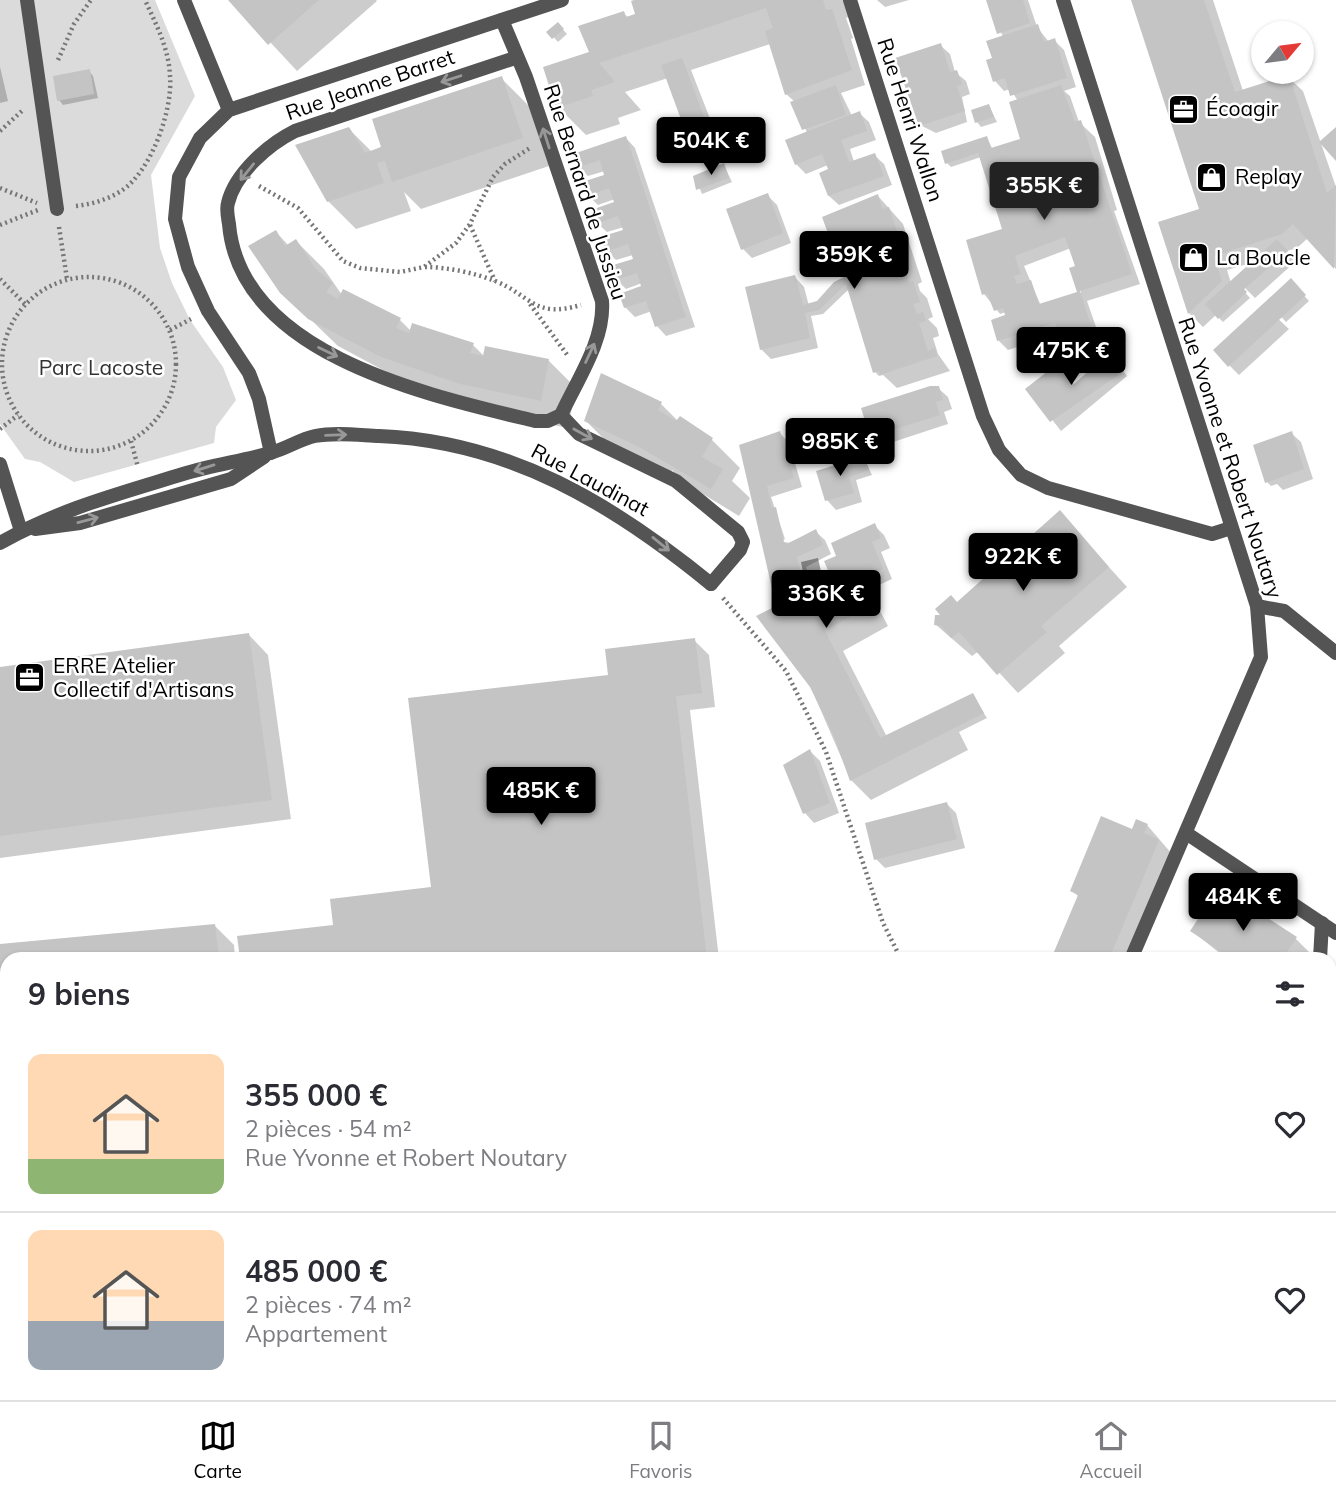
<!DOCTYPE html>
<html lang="fr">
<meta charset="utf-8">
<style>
:root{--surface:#fff;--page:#f2f2f3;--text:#2b2b33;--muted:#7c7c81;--line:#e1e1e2;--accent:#000}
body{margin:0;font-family:Mulish,sans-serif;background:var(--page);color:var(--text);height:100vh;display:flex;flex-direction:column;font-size:26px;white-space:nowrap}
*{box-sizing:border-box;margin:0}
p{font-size:23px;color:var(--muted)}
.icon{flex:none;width:38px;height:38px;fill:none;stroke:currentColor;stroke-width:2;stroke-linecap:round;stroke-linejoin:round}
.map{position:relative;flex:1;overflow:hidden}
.panel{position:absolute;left:0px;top:952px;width:1337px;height:448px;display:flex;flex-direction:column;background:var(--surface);border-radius:21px 21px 0 0;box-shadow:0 2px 5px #0004}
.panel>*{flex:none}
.needle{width:46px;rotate:61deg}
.controls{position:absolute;left:1251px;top:21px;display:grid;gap:14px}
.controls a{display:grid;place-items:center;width:63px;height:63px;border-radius:50%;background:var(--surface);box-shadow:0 2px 5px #0004;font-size:35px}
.price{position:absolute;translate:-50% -60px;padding:0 16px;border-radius:7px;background:var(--accent);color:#fff;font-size:23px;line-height:46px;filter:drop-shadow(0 2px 4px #0008)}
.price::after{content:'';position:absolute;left:50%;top:42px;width:21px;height:16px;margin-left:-10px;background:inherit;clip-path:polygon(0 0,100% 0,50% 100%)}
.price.selected{background:#222;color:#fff}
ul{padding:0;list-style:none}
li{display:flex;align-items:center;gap:21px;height:175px;padding:0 28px}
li+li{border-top:2px solid var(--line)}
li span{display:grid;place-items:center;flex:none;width:196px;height:140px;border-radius:14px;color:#555}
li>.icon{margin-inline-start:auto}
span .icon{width:84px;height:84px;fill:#fffc;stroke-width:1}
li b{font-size:30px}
h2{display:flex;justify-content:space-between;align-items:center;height:84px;padding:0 28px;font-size:30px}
.dock{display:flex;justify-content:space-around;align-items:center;height:98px;border-top:2px solid var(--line);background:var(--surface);font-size:19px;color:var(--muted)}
.dock a{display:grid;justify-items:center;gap:4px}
.dock .selected{color:var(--accent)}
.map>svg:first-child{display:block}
.green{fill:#dbdbdb}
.water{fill:#a2a2a2}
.shadow{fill:#0003;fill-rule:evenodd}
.building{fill:#c4c4c4;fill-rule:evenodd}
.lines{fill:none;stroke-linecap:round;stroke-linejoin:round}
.path{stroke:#767676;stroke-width:4.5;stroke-dasharray:2 3.5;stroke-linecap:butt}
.lane{stroke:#545454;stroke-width:14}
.street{stroke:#545454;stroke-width:14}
.secondary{stroke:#212121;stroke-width:14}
.oneway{stroke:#989898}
.labels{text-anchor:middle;stroke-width:5;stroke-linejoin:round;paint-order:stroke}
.street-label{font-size:21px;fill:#000;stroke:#fff}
.poi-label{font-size:21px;fill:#000;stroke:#fff;text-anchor:start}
.park-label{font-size:21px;fill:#323232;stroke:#fff}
</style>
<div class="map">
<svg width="1336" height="1400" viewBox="0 0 1336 1400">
<rect width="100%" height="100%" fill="#fff"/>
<!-- green -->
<polygon class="green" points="0,0 155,0 195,96 151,175 160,248 172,283 190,320 223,367 236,400 216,427 214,443 74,482 40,462 25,459 0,424"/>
<!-- water -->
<polygon class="water" points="818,558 826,594 808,598 801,562"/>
<!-- shadow -->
<g class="shadow">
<polygon points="231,0 376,0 377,1 297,71"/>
<polygon points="639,0 846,0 852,16 846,18 853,38 851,39 865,85 841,93 852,116 859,113 869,122 876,140 850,149 854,162 874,155 884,164 892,185 839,205 829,196 828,165 806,174 796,164 807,133 795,102 786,94 770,44 691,70 716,134 697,141 688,132 668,78 625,92 641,110 618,118 620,124 586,135 558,107 592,53 623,13 629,18 638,15"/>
<polygon points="877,0 909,0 885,7"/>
<path d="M 988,0 L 1028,0 L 1037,27 L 1049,42 L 1054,40 L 1064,50 L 1076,87 L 1064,91 L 1070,96 L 1079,122 L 1095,137 L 1117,210 L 1114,211 L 1140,284 L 1087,301 L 1103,347 L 1075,355 L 1065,346 L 1061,333 L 1008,350 L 998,340 L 1009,316 L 1006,312 L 1000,314 L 984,294 L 1004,230 L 981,157 L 951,167 L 947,163 L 987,138 L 993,150 L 1022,140 L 1018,101 L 1010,89 L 1004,91 L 995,81 L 994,60 L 1003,37 ZM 1071,248 L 1081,293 L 1041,306 L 1024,266 Z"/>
<path d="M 1133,0 L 1213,0 L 1243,91 L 1288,77 L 1303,91 L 1336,187 L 1336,269 L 1308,238 L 1297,248 L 1287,251 L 1296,261 L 1255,298 L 1245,288 L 1243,290 L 1250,298 L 1223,322 L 1216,315 L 1203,327 L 1189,313 L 1201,210 ZM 1254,262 L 1231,283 L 1227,270 Z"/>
<polygon points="558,24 567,34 558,42 549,32"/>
<polygon points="940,45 950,54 955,72 966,81 970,94 962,97 967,122 936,133 920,125"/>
<polygon points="0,67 8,101 0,103"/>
<polygon points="89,71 93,76 98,98 63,105 59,100"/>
<polygon points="501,78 529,106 549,166 421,209 404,192 411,211 356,229 328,201 349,129 372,152"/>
<polygon points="989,106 997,122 981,127 977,122"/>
<polygon points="626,138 635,148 695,327 666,336 657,326 652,311 635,317 625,307 644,287 642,283 626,289 616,279 635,260 633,255 616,260 607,251 625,231 624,227 607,232 597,223 616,203 615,199 598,205 588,195 607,176 605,171 588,176 579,167"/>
<polygon points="724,165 732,182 702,194 695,177"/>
<polygon points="767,195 777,205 791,243 752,258 743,249"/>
<polygon points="878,196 903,224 922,282 918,284 920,291 927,298 933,317 928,319 937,328 939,336 933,338 938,354 950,371 897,388 883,375 879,376 875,372 850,288 823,314 811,316 818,348 771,359 761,349 795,277 804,287 809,306 818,303 836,283 848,283"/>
<polygon points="276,232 289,246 296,241 324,269 342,295 400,320 411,331 473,345 485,357 548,360 576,388 568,428 489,412 411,385 338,346 282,292"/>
<polygon points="1291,281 1309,301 1286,322 1276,311 1273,314 1289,329 1239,375 1229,365"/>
<polygon points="1111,353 1127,376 1061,431 1035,398 1074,386"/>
<polygon points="938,388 948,397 952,409 944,412 948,424 893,442 888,437 876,440 872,436"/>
<polygon points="661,404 678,421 680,418 712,440 740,468 732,481 750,498 739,516 685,483 672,470 670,475 614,449 586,421"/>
<polygon points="780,433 789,443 802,487 771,497 785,539 766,549 741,446"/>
<polygon points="1291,433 1301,442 1313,479 1283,490 1277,484 1271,486 1267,482"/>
<polygon points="864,458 872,475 856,480 862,502 836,510 827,500"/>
<polygon points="1060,513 1127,587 1059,646 1065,653 1018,693 979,651 972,656 935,624"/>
<polygon points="874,525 884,535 890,548 881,552 892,579 862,593 879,609 888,626 843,651 887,737 972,695 987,718 959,732 968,750 871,800 851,780 776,607 786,544 815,531 825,540 831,554 806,567 815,599 842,593 838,590 839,557"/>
<polygon points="249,635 268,655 291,819 0,858 0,669"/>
<polygon points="694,640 709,655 715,707 690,710 719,959 242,959 433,888 610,677"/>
<polygon points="810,751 820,761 839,813 814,823 805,813"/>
<polygon points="947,804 956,813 965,848 885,868 876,859"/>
<polygon points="1147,825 1178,861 1136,959 1053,959 1079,897 1072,890 1133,831"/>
<polygon points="1223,916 1296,939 1310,953 1306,959 1227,959 1192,931"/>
<polygon points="214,925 234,945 235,959 7,959 7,1029 0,1029 0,946"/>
<polygon points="25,1393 70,1393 71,1400 26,1400"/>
<polygon points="161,1393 186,1393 191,1400 163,1400"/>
<polygon points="315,1393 389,1393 390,1400 316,1400"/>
<polygon points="513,1393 595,1393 595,1395 520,1400"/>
</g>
<!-- building -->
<g class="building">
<polygon points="228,0 319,0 268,45"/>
<polygon points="634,0 823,0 826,10 832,9 852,70 785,95 765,31 773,28 766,8 599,63 615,82 591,90 593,96 556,108 543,67 589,52 578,26 624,11 626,17 635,14 631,1"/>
<polygon points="986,0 1023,0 1030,23 997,34"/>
<polygon points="1131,0 1204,0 1235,92 1289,75 1327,193 1336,185 1334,269 1293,224 1282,234 1214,256 1222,281 1188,314 1158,222 1199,209"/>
<polygon points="558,22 564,29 552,39 546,32"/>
<polygon points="1038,24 1044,42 1055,38 1067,78 1010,96 1005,78 993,82 986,60 992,58 986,41"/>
<polygon points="941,43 950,72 957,70 962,84 957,86 965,111 919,126 895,58"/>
<polygon points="682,58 707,125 686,133 661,65"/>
<polygon points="90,69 94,94 57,101 53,76"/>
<polygon points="502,76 523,138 392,182 385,161 377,163 384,183 327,202 295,145 349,127 365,153 381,147 372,119"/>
<polygon points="836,85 846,115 802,130 790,102"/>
<path d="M 1061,85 L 1075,122 L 1081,120 L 1132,274 L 1080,291 L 1095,338 L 1064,347 L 1055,323 L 997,341 L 991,320 L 1005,315 L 1003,308 L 994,311 L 987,293 L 982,295 L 966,240 L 1002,229 L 978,153 L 945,164 L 941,151 L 987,136 L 991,148 L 1020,139 L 1009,102 ZM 1065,237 L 1075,266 L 1069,268 L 1077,292 L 1039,304 L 1031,280 L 1017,284 L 1014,276 L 1021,274 L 1015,256 Z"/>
<polygon points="989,104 994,117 975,123 971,110"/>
<polygon points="860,111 867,131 841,140 849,162 875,153 884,176 828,196 819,173 828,169 822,154 795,165 785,140"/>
<polygon points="1336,127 1336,161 1319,142"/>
<polygon points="626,136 686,317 655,327 646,301 624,308 619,294 641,286 637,273 615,280 610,266 633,259 628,244 605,252 600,237 623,230 618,216 596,224 591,210 614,202 609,188 586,196 582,182 604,175 600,160 577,168 573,154"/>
<polygon points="724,163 729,178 696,190 693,176"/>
<polygon points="768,193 783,233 741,250 726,209"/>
<polygon points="878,194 882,209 889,207 909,268 905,269 909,282 913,281 920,302 913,304 917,314 923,312 926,321 919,323 928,351 935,348 937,356 880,375 879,371 873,373 846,284 819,310 805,313 810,338 760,350 745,287 795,275 803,305 817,301 834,282 844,277 822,217"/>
<polygon points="276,230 285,246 296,239 315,268 333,283 326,292 338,299 343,289 401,318 396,328 409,333 412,323 474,343 470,353 483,356 485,346 549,359 541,401 460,384 381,357 308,319 280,293 248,246"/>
<polygon points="1277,239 1288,251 1244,289 1247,292 1218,319 1205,304"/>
<polygon points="1291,278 1306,295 1228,367 1213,350"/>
<polygon points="1111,351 1124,371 1050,422 1025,389 1057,364 1074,384"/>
<polygon points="601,373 662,402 658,410 676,421 680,416 713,438 702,457 723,469 711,489 641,448 584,421"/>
<polygon points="930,386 939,386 943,400 936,402 940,415 870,437 861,408"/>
<polygon points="780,431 794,478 767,486 772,508 776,507 784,542 789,543 816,529 823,545 797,557 808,598 860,588 869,606 825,631 880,738 973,693 984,713 850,781 833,734 810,687 756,616 776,606 739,445"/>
<polygon points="1292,431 1304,469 1265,483 1253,445"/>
<polygon points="864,456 869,470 849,477 854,493 825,501 816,471"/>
<polygon points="1060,510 1109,567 1041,626 1047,632 997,675 959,632 951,638 941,626 934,625 935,615 940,615 935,609 951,595 957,602"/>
<polygon points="875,523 881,538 872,542 883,569 837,591 824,561 836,556 831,543"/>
<polygon points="249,633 272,800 0,836 0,667"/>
<polygon points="695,638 702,693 676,696 707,959 240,959 237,936 333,925 330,899 431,887 408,698 608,675 605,649"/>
<polygon points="810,749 830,803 803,814 783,765"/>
<polygon points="947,802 957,839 874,860 865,823"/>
<polygon points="1101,816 1132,829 1136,819 1148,824 1144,833 1159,840 1109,959 1051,959 1078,895 1070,891"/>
<polygon points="1234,896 1297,937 1282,959 1232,959 1190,931 1208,904 1223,914"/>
<polygon points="215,924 219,959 7,959 7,1008 0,1009 0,944"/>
<polygon points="23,1393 63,1393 65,1400 24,1400"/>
<polygon points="159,1393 183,1393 185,1400 161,1400"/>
<polygon points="313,1393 378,1393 379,1400 314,1400"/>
</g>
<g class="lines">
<!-- path -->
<g class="path">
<polyline points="58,60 74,24 91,0"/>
<polyline points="0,131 23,110"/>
<polyline points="259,186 298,208 343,261 360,268 400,272 424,267 456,243 470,224 493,177 505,164 530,148"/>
<polyline points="0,188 37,203"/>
<path d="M 76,206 C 92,204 107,200 121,191 C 151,172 173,110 170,76 C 169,49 156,24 145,0"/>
<polyline points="0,225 38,210"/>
<polyline points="470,225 495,281"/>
<polyline points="59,227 67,279"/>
<path d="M 425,267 C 447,267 475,273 495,281 C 531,295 533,319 581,305"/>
<circle cx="89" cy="364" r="87"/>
<polyline points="0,279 25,304"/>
<polyline points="530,304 568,356"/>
<polyline points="170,330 191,319"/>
<polyline points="0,429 18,415"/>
<polyline points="131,441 138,467"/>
<polyline points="723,598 786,671 826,752 883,923 901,959"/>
</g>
<!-- lane -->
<g class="lane">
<polyline points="27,0 57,209"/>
<path d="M 502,20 L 526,77 L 602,301 C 605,340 577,380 561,415"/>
<path d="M 515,58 L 295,131 C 269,144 235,173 228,203 C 226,209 228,218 229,224 C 240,356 432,396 535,421 L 548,421 L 561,415 L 579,434 L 676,481 L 738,532 L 743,542 L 740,550 L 711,584"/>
<polyline points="1257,606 1284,611 1336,653"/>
<polyline points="1186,833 1336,933"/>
<polyline points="1320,959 1322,923"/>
<polyline points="1330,993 1336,1000"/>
<polyline points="441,1393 442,1400"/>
</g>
<!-- street -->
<g class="street">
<polyline points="184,0 229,110"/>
<polyline points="850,0 983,416 999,450 1021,475 1048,488 1212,534 1231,528"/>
<polyline points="1063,0 1257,606 1261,657 1131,959"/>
<polyline points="271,453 259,399 249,373 208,311 188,267 175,219 179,177 200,138 229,110 562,0"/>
<polyline points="0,464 21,531"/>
<polyline points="35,529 80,523 231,479 264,457"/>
<path d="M 0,543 C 60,509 118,494 183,474 C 212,465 242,461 270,453 C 286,449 300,439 315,436 C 335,432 358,435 379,436 C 509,441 613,504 711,584"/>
</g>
<!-- secondary -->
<g class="secondary">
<polyline points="0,1290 7,1289"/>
<polyline points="1330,1333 1336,1337"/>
</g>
</g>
<!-- one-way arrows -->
<defs><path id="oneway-shaft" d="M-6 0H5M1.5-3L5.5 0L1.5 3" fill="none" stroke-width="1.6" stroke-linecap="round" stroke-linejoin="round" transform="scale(1.75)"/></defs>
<g class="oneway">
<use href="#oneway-shaft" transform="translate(451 79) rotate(162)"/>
<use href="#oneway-shaft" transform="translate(546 138) rotate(-108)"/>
<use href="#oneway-shaft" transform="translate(247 172) rotate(129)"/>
<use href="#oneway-shaft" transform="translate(328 352) rotate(26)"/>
<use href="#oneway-shaft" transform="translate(590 353) rotate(-65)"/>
<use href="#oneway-shaft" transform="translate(583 434) rotate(29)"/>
<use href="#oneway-shaft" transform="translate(336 435) rotate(-2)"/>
<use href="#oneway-shaft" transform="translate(204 468) rotate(163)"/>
<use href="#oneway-shaft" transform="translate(88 520) rotate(-15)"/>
<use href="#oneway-shaft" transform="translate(661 544) rotate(39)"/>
</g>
<!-- icons -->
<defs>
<symbol id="office-square" viewBox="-11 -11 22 22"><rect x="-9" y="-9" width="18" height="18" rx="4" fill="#000" stroke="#fff"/><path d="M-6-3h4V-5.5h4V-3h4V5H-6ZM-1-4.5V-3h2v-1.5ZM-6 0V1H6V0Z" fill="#fff"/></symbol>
<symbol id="shop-square" viewBox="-11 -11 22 22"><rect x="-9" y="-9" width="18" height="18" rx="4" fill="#000" stroke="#fff"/><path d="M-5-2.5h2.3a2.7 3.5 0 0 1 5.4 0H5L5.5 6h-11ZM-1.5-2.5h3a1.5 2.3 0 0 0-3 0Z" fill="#fff"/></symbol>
</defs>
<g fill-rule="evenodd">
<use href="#office-square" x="1166" y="92" width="35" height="35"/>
<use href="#shop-square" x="1194" y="160" width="35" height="35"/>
<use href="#shop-square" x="1176" y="240" width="35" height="35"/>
<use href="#office-square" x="12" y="660" width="35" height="35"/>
</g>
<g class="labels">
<!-- street labels -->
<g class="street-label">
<text transform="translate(370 85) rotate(-19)" y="7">Rue Jeanne Barret</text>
<text transform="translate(910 120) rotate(72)" y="7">Rue Henri Wallon</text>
<text transform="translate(585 192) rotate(72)" y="7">Rue Bernard de Jussieu</text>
<text transform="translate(1230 458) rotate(72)" y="7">Rue Yvonne et Robert Noutary</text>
<text transform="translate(590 480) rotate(28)" y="7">Rue Laudinat</text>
</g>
<!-- poi labels -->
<g class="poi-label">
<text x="1206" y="116">Écoagir</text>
<text x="1235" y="184">Replay</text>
<text x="1216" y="265">La Boucle</text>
<text x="53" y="673">ERRE Atelier<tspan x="53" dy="24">Collectif d'Artisans</tspan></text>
</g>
<!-- park labels -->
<g class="park-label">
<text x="101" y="375">Parc Lacoste</text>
</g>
</g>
</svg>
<div class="controls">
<a><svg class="needle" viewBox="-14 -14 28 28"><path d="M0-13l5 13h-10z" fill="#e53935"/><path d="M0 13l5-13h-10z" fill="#7c7c81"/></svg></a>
</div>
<b class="price" style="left:711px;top:177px">504K €</b>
<b class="price selected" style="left:1044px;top:222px">355K €</b>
<b class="price" style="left:854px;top:291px">359K €</b>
<b class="price" style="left:1071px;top:387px">475K €</b>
<b class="price" style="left:840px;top:478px">985K €</b>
<b class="price" style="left:1023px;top:593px">922K €</b>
<b class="price" style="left:826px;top:630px">336K €</b>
<b class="price" style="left:541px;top:827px">485K €</b>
<b class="price" style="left:1243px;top:933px">484K €</b>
<section class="panel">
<h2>9 biens<svg class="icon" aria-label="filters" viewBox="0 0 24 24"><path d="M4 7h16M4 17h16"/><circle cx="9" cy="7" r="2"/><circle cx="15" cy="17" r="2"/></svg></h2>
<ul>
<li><span style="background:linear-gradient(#ffd9b3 75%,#8fb573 0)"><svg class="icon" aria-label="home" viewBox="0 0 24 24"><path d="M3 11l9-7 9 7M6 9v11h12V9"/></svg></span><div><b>355 000 €</b><p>2 pièces · 54 m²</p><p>Rue Yvonne et Robert Noutary</p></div><svg class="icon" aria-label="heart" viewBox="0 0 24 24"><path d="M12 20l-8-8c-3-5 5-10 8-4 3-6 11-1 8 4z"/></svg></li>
<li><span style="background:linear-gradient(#ffd9b3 65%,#9aa5b1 0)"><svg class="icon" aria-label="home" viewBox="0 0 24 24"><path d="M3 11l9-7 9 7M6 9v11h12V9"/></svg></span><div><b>485 000 €</b><p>2 pièces · 74 m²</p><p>Appartement</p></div><svg class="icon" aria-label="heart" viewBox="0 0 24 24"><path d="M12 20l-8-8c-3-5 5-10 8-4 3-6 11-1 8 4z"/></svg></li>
</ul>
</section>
</div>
<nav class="dock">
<a class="selected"><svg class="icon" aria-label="map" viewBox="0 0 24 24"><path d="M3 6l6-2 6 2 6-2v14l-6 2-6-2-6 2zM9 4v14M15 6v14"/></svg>Carte</a>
<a><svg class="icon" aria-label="saved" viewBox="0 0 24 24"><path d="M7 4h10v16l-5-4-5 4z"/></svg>Favoris</a>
<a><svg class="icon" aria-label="home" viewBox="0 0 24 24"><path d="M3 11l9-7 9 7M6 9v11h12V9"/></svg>Accueil</a>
</nav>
